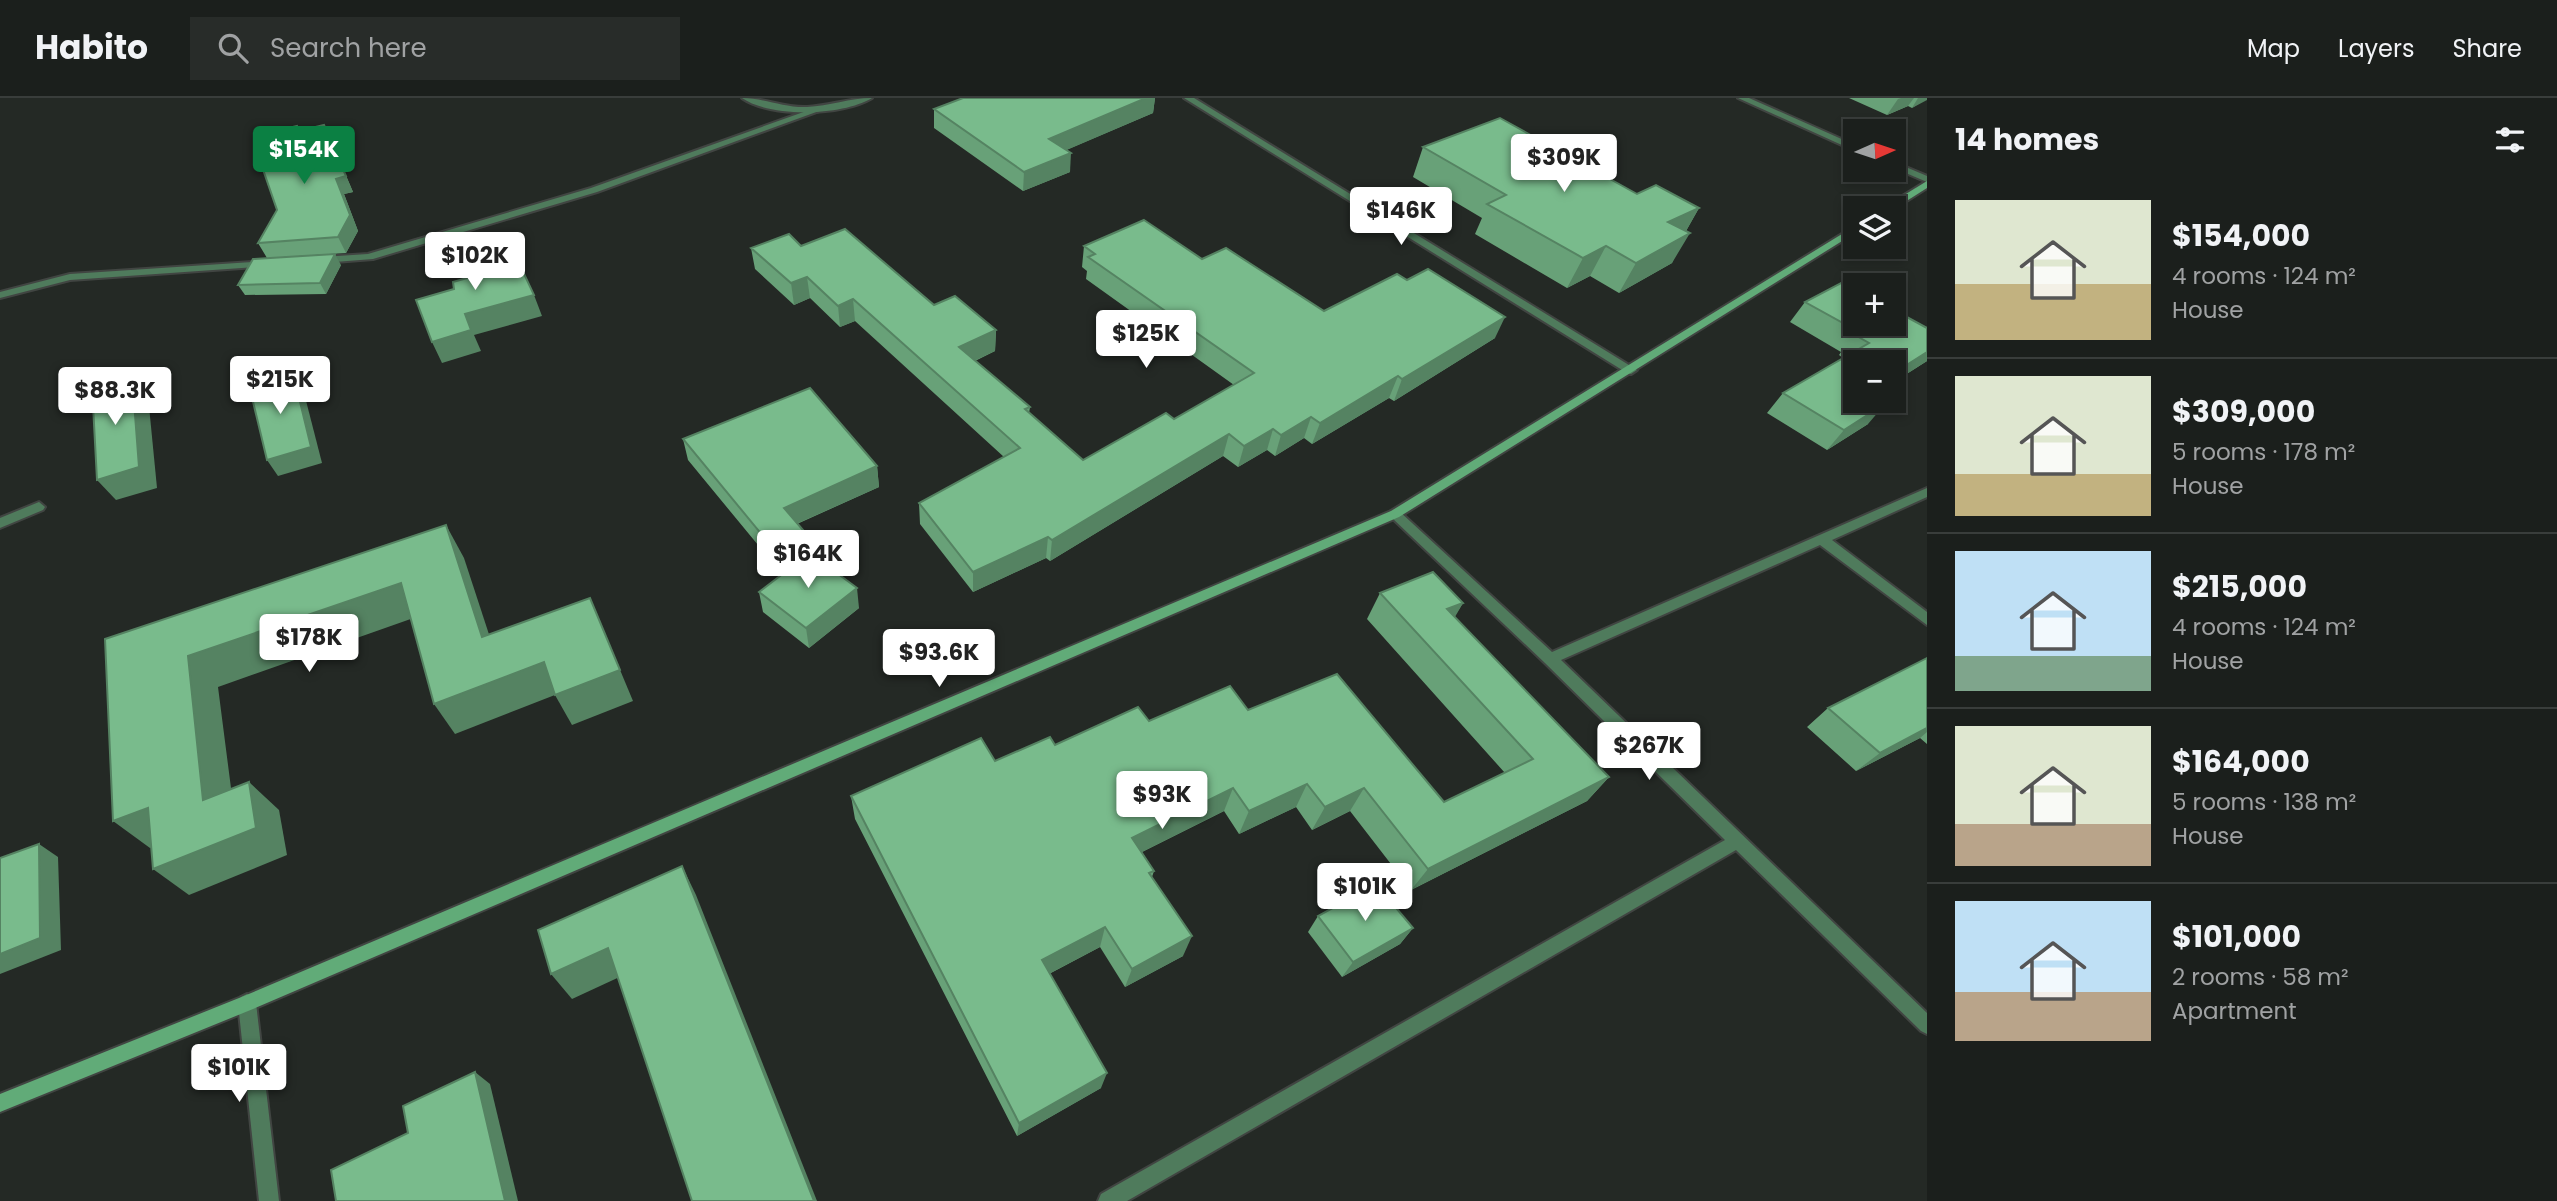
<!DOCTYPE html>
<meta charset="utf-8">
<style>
:root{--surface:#1b1f1c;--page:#282c29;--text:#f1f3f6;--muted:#a0a2a3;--line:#393d3b;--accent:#0b8043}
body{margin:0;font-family:Poppins,sans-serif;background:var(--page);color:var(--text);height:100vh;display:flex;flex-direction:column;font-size:26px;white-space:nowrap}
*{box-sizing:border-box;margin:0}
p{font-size:23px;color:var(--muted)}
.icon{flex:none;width:38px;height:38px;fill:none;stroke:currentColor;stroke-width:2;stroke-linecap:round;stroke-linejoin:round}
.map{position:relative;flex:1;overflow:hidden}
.drawer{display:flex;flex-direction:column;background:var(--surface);width:630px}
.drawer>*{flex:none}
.needle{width:46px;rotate:87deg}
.tools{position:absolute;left:1843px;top:21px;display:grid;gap:14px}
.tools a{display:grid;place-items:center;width:63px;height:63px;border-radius:0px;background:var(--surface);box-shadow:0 4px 10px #0003,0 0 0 2px var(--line);font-size:35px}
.price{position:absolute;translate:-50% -60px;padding:0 16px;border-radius:7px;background:#fff;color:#222;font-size:23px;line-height:46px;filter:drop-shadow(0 2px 4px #0008)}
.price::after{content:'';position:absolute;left:50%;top:42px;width:21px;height:16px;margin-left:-10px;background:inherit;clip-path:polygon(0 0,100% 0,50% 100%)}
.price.current{background:var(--accent);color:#fff}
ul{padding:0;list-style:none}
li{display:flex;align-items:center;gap:21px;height:175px;padding:0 28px}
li+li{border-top:2px solid var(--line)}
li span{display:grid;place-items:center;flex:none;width:196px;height:140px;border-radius:0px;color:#555}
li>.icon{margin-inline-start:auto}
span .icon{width:84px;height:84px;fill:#fffc;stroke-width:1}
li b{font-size:30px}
h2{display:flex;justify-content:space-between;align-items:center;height:84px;padding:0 28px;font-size:30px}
header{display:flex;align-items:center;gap:42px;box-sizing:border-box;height:98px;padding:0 35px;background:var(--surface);border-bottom:2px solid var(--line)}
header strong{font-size:33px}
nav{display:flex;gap:38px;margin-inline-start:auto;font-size:24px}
.search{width:490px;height:63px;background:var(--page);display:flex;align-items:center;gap:18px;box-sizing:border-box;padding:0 24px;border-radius:0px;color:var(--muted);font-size:26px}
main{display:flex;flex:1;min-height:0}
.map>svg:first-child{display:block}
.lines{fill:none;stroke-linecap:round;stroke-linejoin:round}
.minor-casing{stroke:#414542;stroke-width:4}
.tertiary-casing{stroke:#414542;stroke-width:4}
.secondary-casing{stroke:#414542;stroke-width:4}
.minor{fill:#4f7b5c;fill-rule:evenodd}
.tertiary{fill:#4f7b5c;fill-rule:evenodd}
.secondary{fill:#61ab78;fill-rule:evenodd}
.wall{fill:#68a178}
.shaded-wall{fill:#558362}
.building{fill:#79bb8c;stroke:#558362;stroke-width:2}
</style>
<header>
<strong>Habito</strong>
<div class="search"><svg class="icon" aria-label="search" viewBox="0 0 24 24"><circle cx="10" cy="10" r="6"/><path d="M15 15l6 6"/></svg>Search here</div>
<nav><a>Map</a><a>Layers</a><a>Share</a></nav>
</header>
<main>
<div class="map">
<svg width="1927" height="1103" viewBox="0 0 1927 1103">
<rect width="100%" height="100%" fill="#242925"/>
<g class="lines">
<defs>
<g id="minor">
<polygon points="1184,0 1194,0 1637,272 1631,276 1627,275"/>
<polygon points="1738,0 1749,0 1855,47 1855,53"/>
<polygon points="812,11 819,13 597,94 373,161 322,165 317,162 322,159 368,156 591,90"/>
<polygon points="1894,64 1927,78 1927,84 1894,70"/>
<polygon points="266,163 270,164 270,168 70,182 0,200 0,194 70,176"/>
<polygon points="1927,390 1927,399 1832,442 1927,514 1927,527 1820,447 1561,562 1927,915 1927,936 1921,933 1736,752 1127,1103 1098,1103 1101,1096 1725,742 1545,565 1391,419 1389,416 1391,413 1399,413 1552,554"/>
<polygon points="39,404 45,409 43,412 0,430 0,420"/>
<polygon points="247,896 253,899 256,905 279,1103 259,1103 238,905 241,899"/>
</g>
<path id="tertiary" d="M 742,0 C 764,0 784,10 807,9 C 829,8 850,0 872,0 C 842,18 771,20 742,0 Z"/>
<g id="secondary">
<polygon points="1927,83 1927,90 1894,111 1883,110"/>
<polygon points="1855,128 1855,135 1399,419 253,911 0,1014 0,996 244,898 1391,413"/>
</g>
</defs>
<!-- minor casing -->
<use href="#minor" class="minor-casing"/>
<!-- tertiary casing -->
<use href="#tertiary" class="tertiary-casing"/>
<!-- secondary casing -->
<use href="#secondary" class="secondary-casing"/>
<!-- minor -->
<use href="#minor" class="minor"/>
<!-- tertiary -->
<use href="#tertiary" class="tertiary"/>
<!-- secondary -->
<use href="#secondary" class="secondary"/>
</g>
<!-- wall -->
<g class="wall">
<polygon points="963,0 1155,0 1153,15 1066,52 1070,74 1023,93 934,30 934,11"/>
<polygon points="1849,0 1927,0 1912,10 1908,8 1887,17"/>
<polygon points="300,32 331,42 353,94 344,96 358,133 346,155 267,160 258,145 277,112 270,54"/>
<polygon points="1423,49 1699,110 1686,133 1672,165 1619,195 1590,178 1567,190 1475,136 1482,120 1413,79"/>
<polygon points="801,148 934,207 996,232 995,253 975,263 1030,309 1029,315 1083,362 1174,321 1234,287 1086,181 1087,173 1082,169 1084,148 1202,161 1324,213 1495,240 1394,303 1389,300 1312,346 1304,340 1275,358 1267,352 1238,369 1223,358 1050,463 1046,460 973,494 920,426 919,405 1004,359 855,223 840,229 810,200 794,207 755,171 751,150"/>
<polygon points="341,167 326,196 245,197 238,187"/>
<polygon points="1805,204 1927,263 1894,284 1894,264 1855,264 1868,326 1827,352 1767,315 1783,295 1843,260 1839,257 1841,254 1790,224"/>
<polygon points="683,341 877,368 879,389 797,426 809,439 812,457 859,510 809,550 763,514 759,494 788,472 781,475 688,362"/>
<polygon points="1380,495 1463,505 1454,519 1609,679 1587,703 1411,792 1350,713 1312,732 1296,709 1239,736 1224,713 1142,754 1154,773 1152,779 1183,858 1125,889 1100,849 1049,876 1101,990 1017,1038 855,721 851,698 995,663 1149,623 1248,612 1444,704 1505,675 1367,521"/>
<polygon points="1927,560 1927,646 1920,640 1856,673 1807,629 1828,610"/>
<polygon points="1318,818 1413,830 1400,846 1342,879 1308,834"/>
</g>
<!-- shaded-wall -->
<g class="shaded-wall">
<polygon points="1146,0 1155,0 1153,15 1048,60 1049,41"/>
<polygon points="1901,0 1914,0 1908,8 1887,17 1898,1"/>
<polygon points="1918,0 1927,0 1927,2 1912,10"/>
<polygon points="324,27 353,94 344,96 358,133 346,155 338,139 336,81"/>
<polygon points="1071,55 1070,74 1023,93 1024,74"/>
<polygon points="1699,110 1682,140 1690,135 1672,165 1619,195 1636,165 1668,124"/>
<polygon points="1606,148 1590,178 1567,190 1583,160"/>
<polygon points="335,156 341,167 326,196 320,185"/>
<polygon points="807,179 810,200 794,207 791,185"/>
<polygon points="534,197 542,218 474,237 481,253 442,265 432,244 465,216"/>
<polygon points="853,201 855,223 840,229 838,208"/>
<polygon points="1505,219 1495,240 1394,303 1402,281"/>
<polygon points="996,232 995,253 959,270 959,249"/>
<polygon points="1927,254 1927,263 1894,284 1894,275"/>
<polygon points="293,275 303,291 322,365 278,378 267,362"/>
<polygon points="132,277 148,298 157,390 116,402 97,382"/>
<polygon points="1398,278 1389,300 1312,346 1320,325"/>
<polygon points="1886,305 1868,326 1827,352 1844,332"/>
<polygon points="1311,319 1304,340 1275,358 1281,337"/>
<polygon points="1273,331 1267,352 1238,369 1244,348"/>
<polygon points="1229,336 1223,358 1050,463 1052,442"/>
<polygon points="877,368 879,389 787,430 784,410"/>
<polygon points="446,427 464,460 500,570 482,539"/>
<polygon points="809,439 812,460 781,475 777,455"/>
<polygon points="1048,439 1046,460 973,494 973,474"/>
<polygon points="401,485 422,517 218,589 236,729 203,702 188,558"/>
<polygon points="857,490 859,510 809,550 806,530"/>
<polygon points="590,500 633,603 572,627 555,597"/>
<polygon points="1463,505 1448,531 1447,511"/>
<polygon points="544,564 560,595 455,636 434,606"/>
<polygon points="1927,630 1927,634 1920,640 1856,673 1880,655"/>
<polygon points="1609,679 1587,703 1411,792 1428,771"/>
<polygon points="249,684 279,712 287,757 189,797 153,771"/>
<polygon points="1307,686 1296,709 1239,736 1249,713"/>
<polygon points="1233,690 1224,713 1126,762 1132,740"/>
<polygon points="1364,690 1350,713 1312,732 1325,709"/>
<polygon points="148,710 183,738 150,750 113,723"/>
<polygon points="39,746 58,759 61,852 0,876 0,856"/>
<polygon points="682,768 696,797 817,1103 814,1103"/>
<polygon points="1105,829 1100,849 1039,881 1042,862"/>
<polygon points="1413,830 1400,846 1342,879 1353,864"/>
<polygon points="1192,838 1183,858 1125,889 1132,871"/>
<polygon points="608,850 626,876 572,901 551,876"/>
<polygon points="475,974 490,986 518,1103 505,1103"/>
<polygon points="1107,975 1101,990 1017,1038 1019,1025"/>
</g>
<!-- building -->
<g class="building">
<polygon points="963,0 1146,0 1049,41 1071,55 1024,74 934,11"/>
<polygon points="1500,20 1637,96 1656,87 1699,110 1668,124 1690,135 1636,165 1606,148 1583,160 1487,106 1506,97 1423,49"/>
<polygon points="324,27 346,78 336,81 350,117 338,139 258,145 277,112 258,57 270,54 264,36 297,28 299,33"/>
<polygon points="1144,122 1202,161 1226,150 1324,213 1397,176 1407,182 1428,171 1505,219 1402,281 1398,278 1320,325 1311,319 1281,337 1273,331 1244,348 1229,336 1052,442 1048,439 973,474 919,405 1020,350 853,201 838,208 807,179 791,185 751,150 789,136 801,148 845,131 934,207 955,198 996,232 959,249 1030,309 1025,311 1083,362 1166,315 1174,321 1254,275 1088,159 1095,156 1084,148"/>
<polygon points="510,146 534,197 465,216 471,232 432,244 416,202 454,191 453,184 474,178 466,158"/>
<polygon points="335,156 320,185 238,187 253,161"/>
<polygon points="1841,185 1855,192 1855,226 1894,226 1894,212 1927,230 1927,254 1894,275 1894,264 1855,264 1855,303 1881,303 1886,305 1844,332 1783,295 1869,245 1855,237 1859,234 1805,204"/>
<polygon points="293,275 311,349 267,362 249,287"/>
<polygon points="132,277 139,369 97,382 92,288"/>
<polygon points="810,290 877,368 784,410 809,439 777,455 683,341"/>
<polygon points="446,427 482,539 590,500 620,572 555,597 544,564 434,606 401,485 188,558 203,702 249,684 256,730 153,771 148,710 113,723 105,541"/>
<polygon points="810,455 857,490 806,530 759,494"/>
<polygon points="1433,474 1463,505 1447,511 1609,679 1428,771 1364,690 1325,709 1307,686 1249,713 1233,690 1132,740 1154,773 1149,775 1192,838 1132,871 1105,829 1042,862 1107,975 1019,1025 851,698 981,640 995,663 1050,639 1055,647 1138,609 1149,623 1230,588 1248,612 1337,576 1444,704 1533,661 1380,495"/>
<polygon points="1927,560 1927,630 1880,655 1828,610"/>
<polygon points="39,746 40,840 0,856 0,760"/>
<polygon points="682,768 814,1103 692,1103 608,850 551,876 538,832"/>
<polygon points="1376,786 1413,830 1353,864 1318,818"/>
<polygon points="475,974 505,1103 336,1103 331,1072 408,1035 403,1008"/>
</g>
</svg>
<div class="tools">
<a><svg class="needle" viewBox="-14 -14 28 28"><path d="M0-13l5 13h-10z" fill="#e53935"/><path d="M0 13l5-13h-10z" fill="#a0a2a3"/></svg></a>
<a><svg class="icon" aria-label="layers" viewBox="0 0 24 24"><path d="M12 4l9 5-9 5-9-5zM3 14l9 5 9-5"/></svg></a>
<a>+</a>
<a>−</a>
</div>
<b class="price current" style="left:304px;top:88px">$154K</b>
<b class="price" style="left:1564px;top:96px">$309K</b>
<b class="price" style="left:1401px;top:149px">$146K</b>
<b class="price" style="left:475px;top:194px">$102K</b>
<b class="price" style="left:1146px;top:272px">$125K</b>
<b class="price" style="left:280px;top:318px">$215K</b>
<b class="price" style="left:115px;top:329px">$88.3K</b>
<b class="price" style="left:808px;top:492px">$164K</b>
<b class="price" style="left:309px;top:576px">$178K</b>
<b class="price" style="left:939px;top:591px">$93.6K</b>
<b class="price" style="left:1649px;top:684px">$267K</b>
<b class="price" style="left:1162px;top:733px">$93K</b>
<b class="price" style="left:1365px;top:825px">$101K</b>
<b class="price" style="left:239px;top:1006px">$101K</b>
</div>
<section class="drawer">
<h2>14 homes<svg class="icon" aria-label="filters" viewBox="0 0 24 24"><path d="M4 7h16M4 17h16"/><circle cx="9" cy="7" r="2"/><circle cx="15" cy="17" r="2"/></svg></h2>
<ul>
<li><span style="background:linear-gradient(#dfe7d0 60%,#c2b280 0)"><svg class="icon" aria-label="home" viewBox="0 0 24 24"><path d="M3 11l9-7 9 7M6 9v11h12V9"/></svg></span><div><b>$154,000</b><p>4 rooms · 124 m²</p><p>House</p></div></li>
<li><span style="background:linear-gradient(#dfe7d0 70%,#c2b280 0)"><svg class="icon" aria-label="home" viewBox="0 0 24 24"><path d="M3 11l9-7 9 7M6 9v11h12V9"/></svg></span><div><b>$309,000</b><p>5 rooms · 178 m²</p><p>House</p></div></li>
<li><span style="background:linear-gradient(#bfe0f5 75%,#7fa58c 0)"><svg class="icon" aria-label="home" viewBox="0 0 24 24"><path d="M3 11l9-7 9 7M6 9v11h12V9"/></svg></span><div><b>$215,000</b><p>4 rooms · 124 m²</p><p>House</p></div></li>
<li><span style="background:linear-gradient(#dfe7d0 70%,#b9a48a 0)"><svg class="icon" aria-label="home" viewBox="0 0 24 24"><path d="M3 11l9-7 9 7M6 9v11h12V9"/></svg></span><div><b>$164,000</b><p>5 rooms · 138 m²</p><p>House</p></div></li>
<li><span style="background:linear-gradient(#bfe0f5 65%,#b9a48a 0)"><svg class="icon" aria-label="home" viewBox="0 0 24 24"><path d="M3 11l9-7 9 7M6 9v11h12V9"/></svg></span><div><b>$101,000</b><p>2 rooms · 58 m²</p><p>Apartment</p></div></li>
</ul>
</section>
</main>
